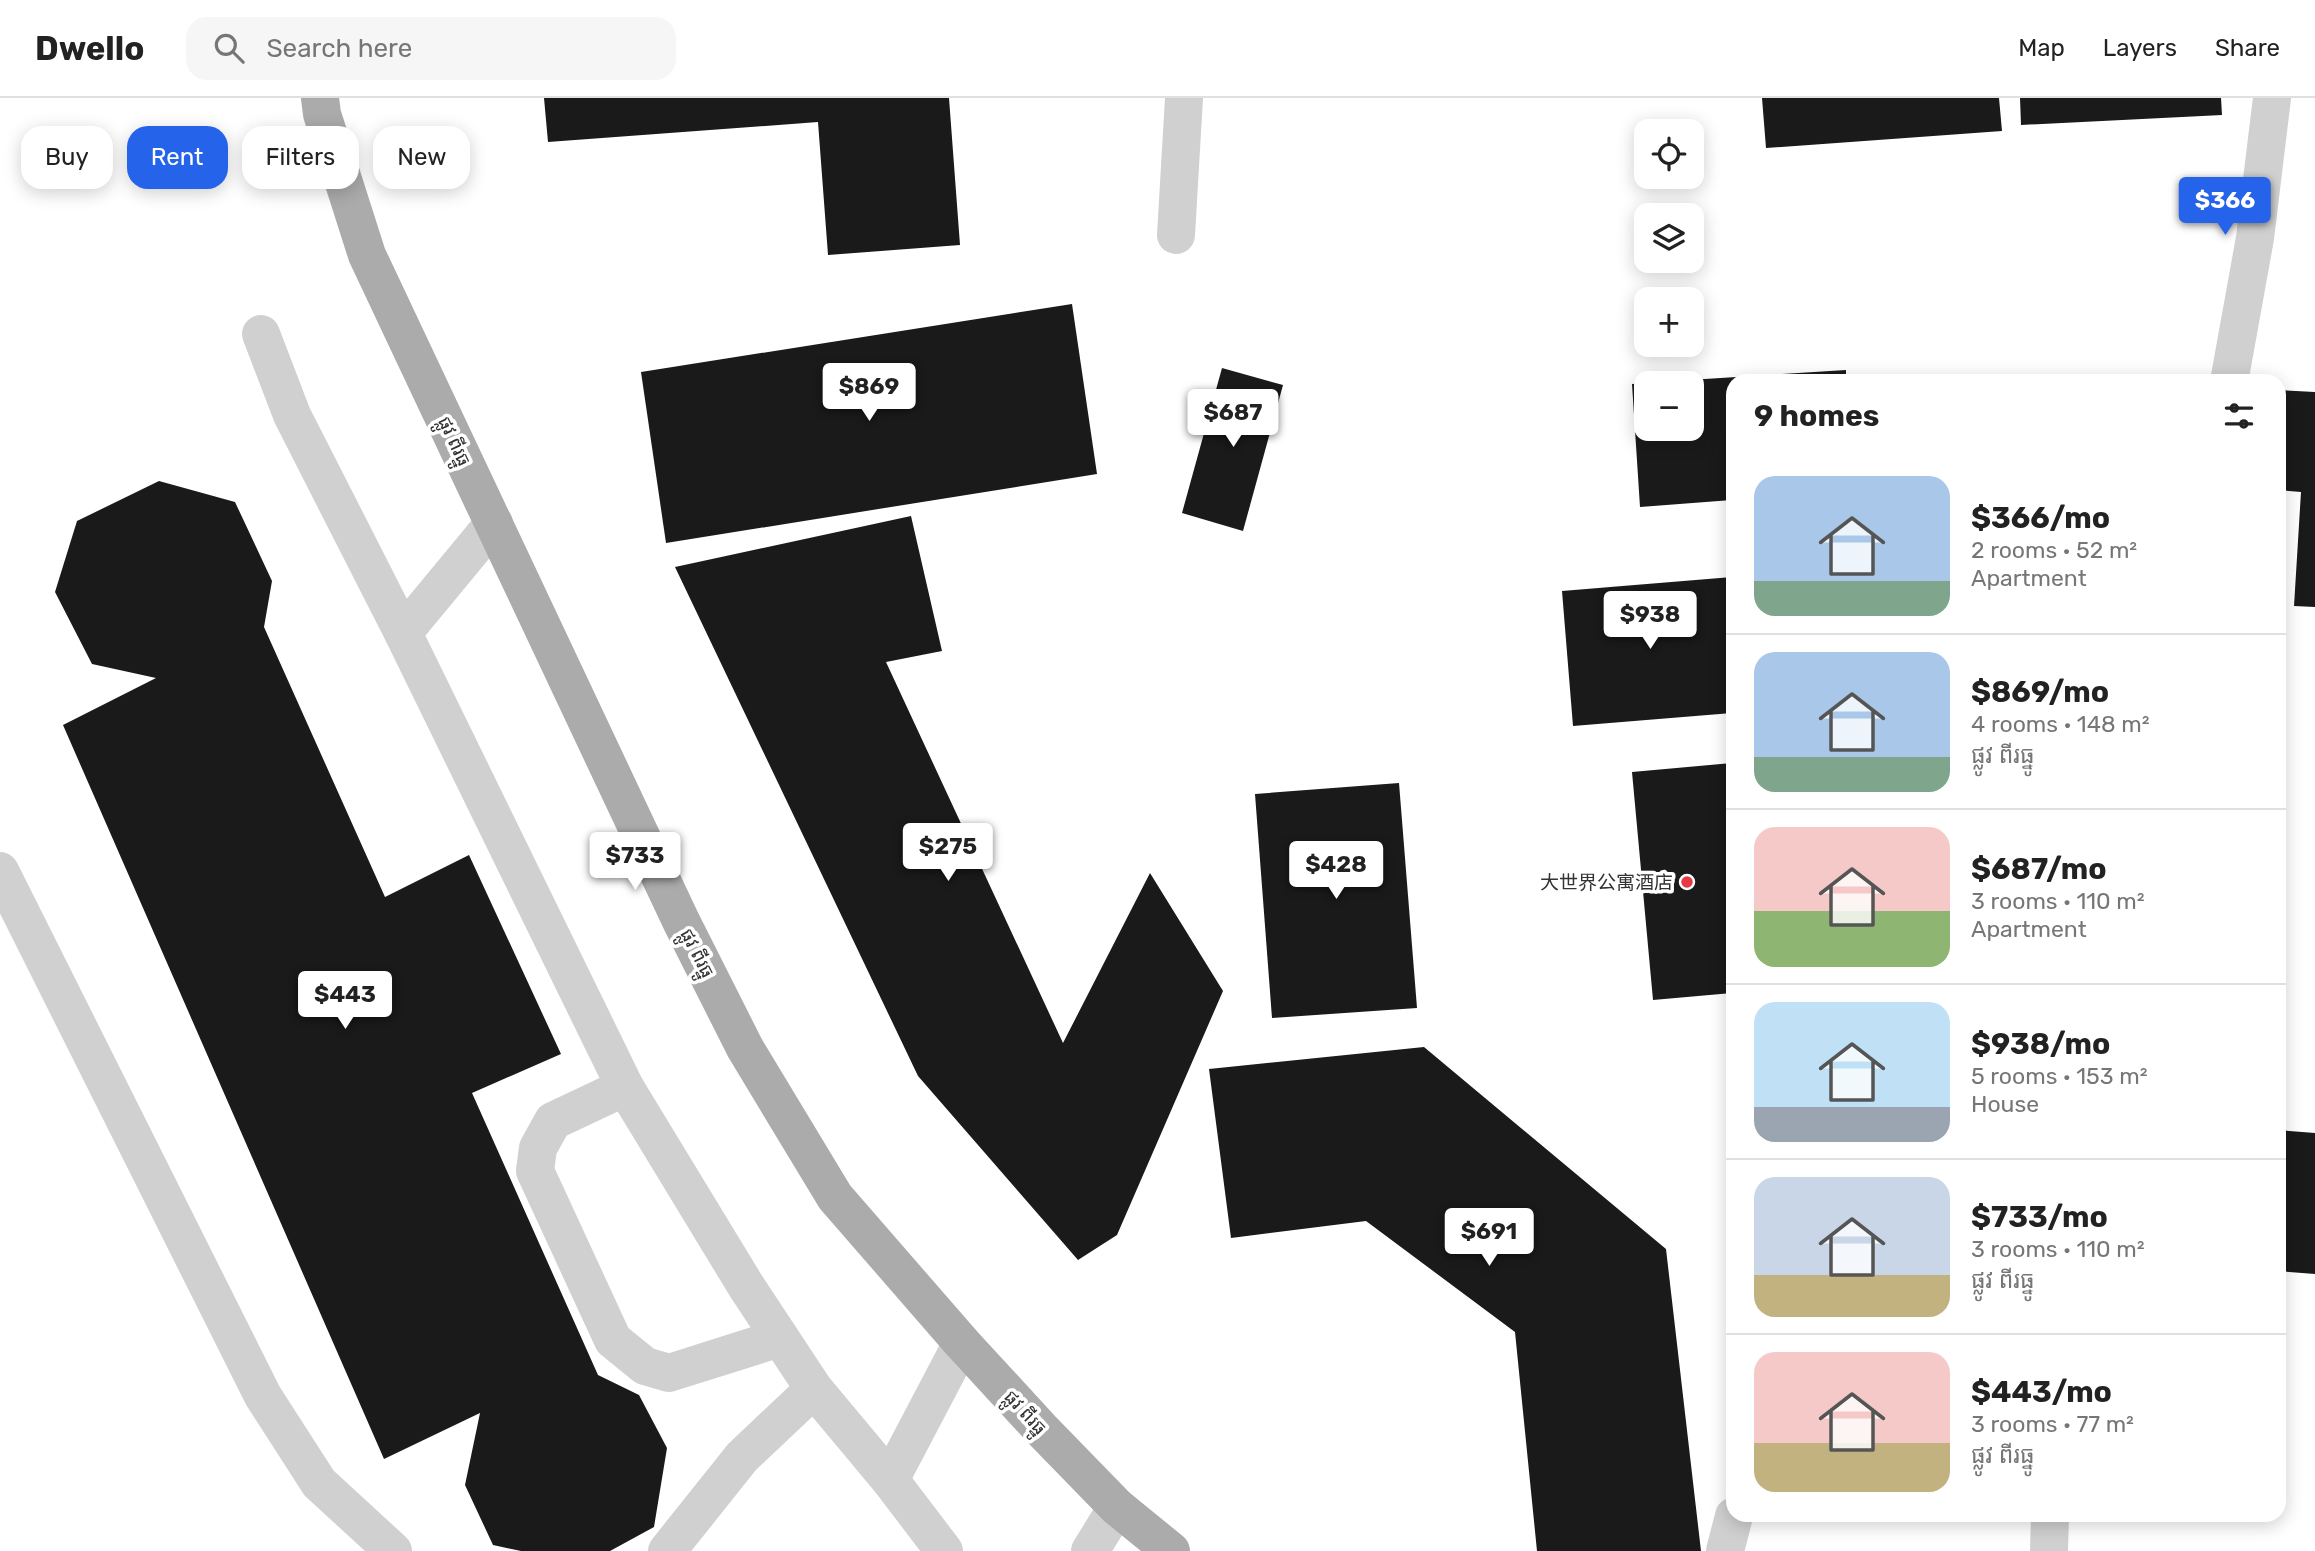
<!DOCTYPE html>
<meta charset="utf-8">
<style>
:root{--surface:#fff;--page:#f6f6f6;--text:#222;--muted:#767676;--line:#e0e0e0;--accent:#2563eb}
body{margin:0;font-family:Rubik,"Noto Sans SC","Noto Sans Khmer",sans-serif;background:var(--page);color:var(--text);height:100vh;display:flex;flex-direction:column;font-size:26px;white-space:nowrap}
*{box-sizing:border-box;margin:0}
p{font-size:23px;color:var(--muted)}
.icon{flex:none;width:38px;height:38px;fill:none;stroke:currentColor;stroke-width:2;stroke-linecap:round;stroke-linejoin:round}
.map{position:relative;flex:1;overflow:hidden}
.sheet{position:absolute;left:1726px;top:276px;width:560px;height:1148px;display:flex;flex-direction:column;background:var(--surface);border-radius:21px;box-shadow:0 4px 18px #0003}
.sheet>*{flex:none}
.banner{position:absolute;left:21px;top:28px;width:665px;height:63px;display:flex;gap:14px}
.fabs{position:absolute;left:1634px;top:21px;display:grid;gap:14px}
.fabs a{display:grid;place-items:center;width:70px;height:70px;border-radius:14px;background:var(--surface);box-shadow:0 4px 18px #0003;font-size:35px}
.price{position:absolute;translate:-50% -60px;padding:0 16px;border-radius:7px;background:#fff;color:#222;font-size:23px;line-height:46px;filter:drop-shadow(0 2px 4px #0008)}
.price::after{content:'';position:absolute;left:50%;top:42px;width:21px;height:16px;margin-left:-10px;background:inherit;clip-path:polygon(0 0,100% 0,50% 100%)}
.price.current{background:var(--accent);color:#fff}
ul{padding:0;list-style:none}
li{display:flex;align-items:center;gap:21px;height:175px;padding:0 28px}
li+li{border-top:2px solid var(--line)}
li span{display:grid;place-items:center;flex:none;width:196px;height:140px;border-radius:21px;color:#555}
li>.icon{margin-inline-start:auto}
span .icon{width:84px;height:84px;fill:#fffc;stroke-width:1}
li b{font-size:30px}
h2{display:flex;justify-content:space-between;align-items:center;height:84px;padding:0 28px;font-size:30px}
.chip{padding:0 24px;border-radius:21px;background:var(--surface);box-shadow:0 4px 18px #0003;font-size:24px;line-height:63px}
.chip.current{background:var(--accent);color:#fff}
header{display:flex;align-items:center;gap:42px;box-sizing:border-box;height:98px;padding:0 35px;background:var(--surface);border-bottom:2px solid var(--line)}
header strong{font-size:33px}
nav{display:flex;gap:38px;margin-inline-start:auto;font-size:24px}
.search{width:490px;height:63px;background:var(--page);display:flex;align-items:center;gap:18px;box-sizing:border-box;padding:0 24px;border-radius:21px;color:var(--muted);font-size:26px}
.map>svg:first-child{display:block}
.building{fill:#1a1a1a}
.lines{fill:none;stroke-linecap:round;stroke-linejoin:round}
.minor{stroke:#d0d0d0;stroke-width:38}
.major{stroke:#ababab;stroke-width:38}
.poi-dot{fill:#e63946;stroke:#fff;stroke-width:2.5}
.labels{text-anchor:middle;stroke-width:7;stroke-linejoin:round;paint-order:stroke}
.street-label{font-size:19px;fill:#333;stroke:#fff}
.poi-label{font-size:19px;fill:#333;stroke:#fff;text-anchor:end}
</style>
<header>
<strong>Dwello</strong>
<div class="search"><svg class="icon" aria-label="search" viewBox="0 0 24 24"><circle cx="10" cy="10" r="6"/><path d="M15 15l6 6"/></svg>Search here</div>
<nav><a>Map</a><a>Layers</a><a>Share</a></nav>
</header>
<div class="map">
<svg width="2315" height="1453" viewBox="0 0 2315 1453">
<rect width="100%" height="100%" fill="#fff"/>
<!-- building -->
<g class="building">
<polygon points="544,0 949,0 960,147 828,157 818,24 548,44"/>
<polygon points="1762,0 1999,0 2002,33 1766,50"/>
<polygon points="2020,0 2221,0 2222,17 2021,27"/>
<polygon points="1072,206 1097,376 666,445 641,274"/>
<polygon points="1222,270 1283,287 1243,433 1182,415"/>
<polygon points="1846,272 1846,284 1732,284 1732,402 1640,409 1632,286 1647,285 1647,331 1692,331 1692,285 1673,285 1673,283"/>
<polygon points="2278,292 2315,294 2315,509 2294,508 2301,394 2278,392"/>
<polygon points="159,383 235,404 272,483 264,529 385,799 469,757 561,956 472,995 598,1277 639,1297 667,1350 654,1429 610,1453 521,1453 493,1447 465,1387 480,1315 384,1361 63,627 156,580 92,566 55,494 77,423"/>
<polygon points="911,418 942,553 886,564 1063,945 1150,775 1223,893 1117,1137 1078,1162 918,978 675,469"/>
<polygon points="1732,479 1732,615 1573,628 1562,493"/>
<polygon points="1732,665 1732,895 1653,902 1632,674"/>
<polygon points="1399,685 1417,910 1272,920 1255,696"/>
<polygon points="1424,949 1666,1151 1701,1453 1537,1453 1515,1234 1366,1123 1231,1140 1209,971"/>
<polygon points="2278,1032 2315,1035 2315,1176 2278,1173"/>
</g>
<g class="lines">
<!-- minor -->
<g class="minor">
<polyline points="1176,137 1184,0"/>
<polyline points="261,236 292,317 403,535"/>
<polyline points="2229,284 2255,140 2272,0"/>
<polyline points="494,425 403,535 625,989 746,1188 814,1291 890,1382 944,1453"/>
<polyline points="0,773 263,1298 319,1385 393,1453"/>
<polyline points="625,989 553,1023 538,1050 535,1073 613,1242 645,1268 669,1275 780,1240"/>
<polyline points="890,1382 962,1245"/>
<polyline points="667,1453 742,1359 814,1291"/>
<polyline points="1090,1453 1117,1409"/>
<polyline points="1725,1453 1734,1418"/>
<polyline points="2049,1453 2050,1418"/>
</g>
<!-- major -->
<polyline class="major" points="320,0 322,16 367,157 681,823 745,950 835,1099 962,1245 1043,1333 1117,1409 1171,1453"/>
</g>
<!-- markers -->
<circle class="poi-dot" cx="1687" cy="784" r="7"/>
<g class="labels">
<!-- street labels -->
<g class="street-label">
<text transform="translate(455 343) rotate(65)" y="7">ផ្លូវ ពីរធ្នូ</text>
<text transform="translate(698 855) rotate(63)" y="7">ផ្លូវ ពីរធ្នូ</text>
<text transform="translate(1026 1314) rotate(47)" y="7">ផ្លូវ ពីរធ្នូ</text>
</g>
<!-- poi labels -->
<g class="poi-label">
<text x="1673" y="791">大世界公寓酒店</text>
</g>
</g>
</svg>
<div class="fabs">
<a><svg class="icon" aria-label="locate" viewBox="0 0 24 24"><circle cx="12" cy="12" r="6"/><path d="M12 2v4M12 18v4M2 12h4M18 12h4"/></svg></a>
<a><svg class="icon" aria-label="layers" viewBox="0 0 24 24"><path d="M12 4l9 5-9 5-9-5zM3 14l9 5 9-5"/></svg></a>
<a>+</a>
<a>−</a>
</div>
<b class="price current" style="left:2225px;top:139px">$366</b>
<b class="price" style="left:869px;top:325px">$869</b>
<b class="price" style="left:1233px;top:351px">$687</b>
<b class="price" style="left:1650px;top:553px">$938</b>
<b class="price" style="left:948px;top:785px">$275</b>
<b class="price" style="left:635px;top:794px">$733</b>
<b class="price" style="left:1336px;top:803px">$428</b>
<b class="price" style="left:345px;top:933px">$443</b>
<b class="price" style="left:1489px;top:1170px">$691</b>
<div class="banner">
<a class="chip">Buy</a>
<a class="chip current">Rent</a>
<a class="chip">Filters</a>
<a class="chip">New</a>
</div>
<section class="sheet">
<h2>9 homes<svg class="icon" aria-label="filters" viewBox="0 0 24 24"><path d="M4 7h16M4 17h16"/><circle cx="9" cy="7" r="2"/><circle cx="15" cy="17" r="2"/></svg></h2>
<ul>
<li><span style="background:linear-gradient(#a9c7e8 75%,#7fa58c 0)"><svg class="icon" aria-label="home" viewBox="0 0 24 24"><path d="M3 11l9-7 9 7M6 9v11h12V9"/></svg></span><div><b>$366/mo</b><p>2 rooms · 52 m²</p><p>Apartment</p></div></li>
<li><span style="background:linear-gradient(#a9c7e8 75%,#7fa58c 0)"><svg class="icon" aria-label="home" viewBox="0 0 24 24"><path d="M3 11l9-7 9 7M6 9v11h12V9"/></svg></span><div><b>$869/mo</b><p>4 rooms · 148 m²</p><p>ផ្លូវ ពីរធ្នូ</p></div></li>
<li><span style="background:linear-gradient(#f6c9c9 60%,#8fb573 0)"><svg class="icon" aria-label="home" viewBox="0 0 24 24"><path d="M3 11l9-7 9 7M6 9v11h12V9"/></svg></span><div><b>$687/mo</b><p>3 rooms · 110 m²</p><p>Apartment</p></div></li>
<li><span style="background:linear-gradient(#bfe0f5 75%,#9aa5b1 0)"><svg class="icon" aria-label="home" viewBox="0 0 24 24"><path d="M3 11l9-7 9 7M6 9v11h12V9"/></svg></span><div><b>$938/mo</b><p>5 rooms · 153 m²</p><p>House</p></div></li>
<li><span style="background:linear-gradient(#c9d6e8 70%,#c2b280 0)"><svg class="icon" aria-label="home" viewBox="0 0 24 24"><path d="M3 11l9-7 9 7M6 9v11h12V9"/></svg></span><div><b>$733/mo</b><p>3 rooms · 110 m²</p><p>ផ្លូវ ពីរធ្នូ</p></div></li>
<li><span style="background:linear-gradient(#f6c9c9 65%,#c2b280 0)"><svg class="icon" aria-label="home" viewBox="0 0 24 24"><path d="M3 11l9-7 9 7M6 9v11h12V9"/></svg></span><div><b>$443/mo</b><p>3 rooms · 77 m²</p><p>ផ្លូវ ពីរធ្នូ</p></div></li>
</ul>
</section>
</div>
